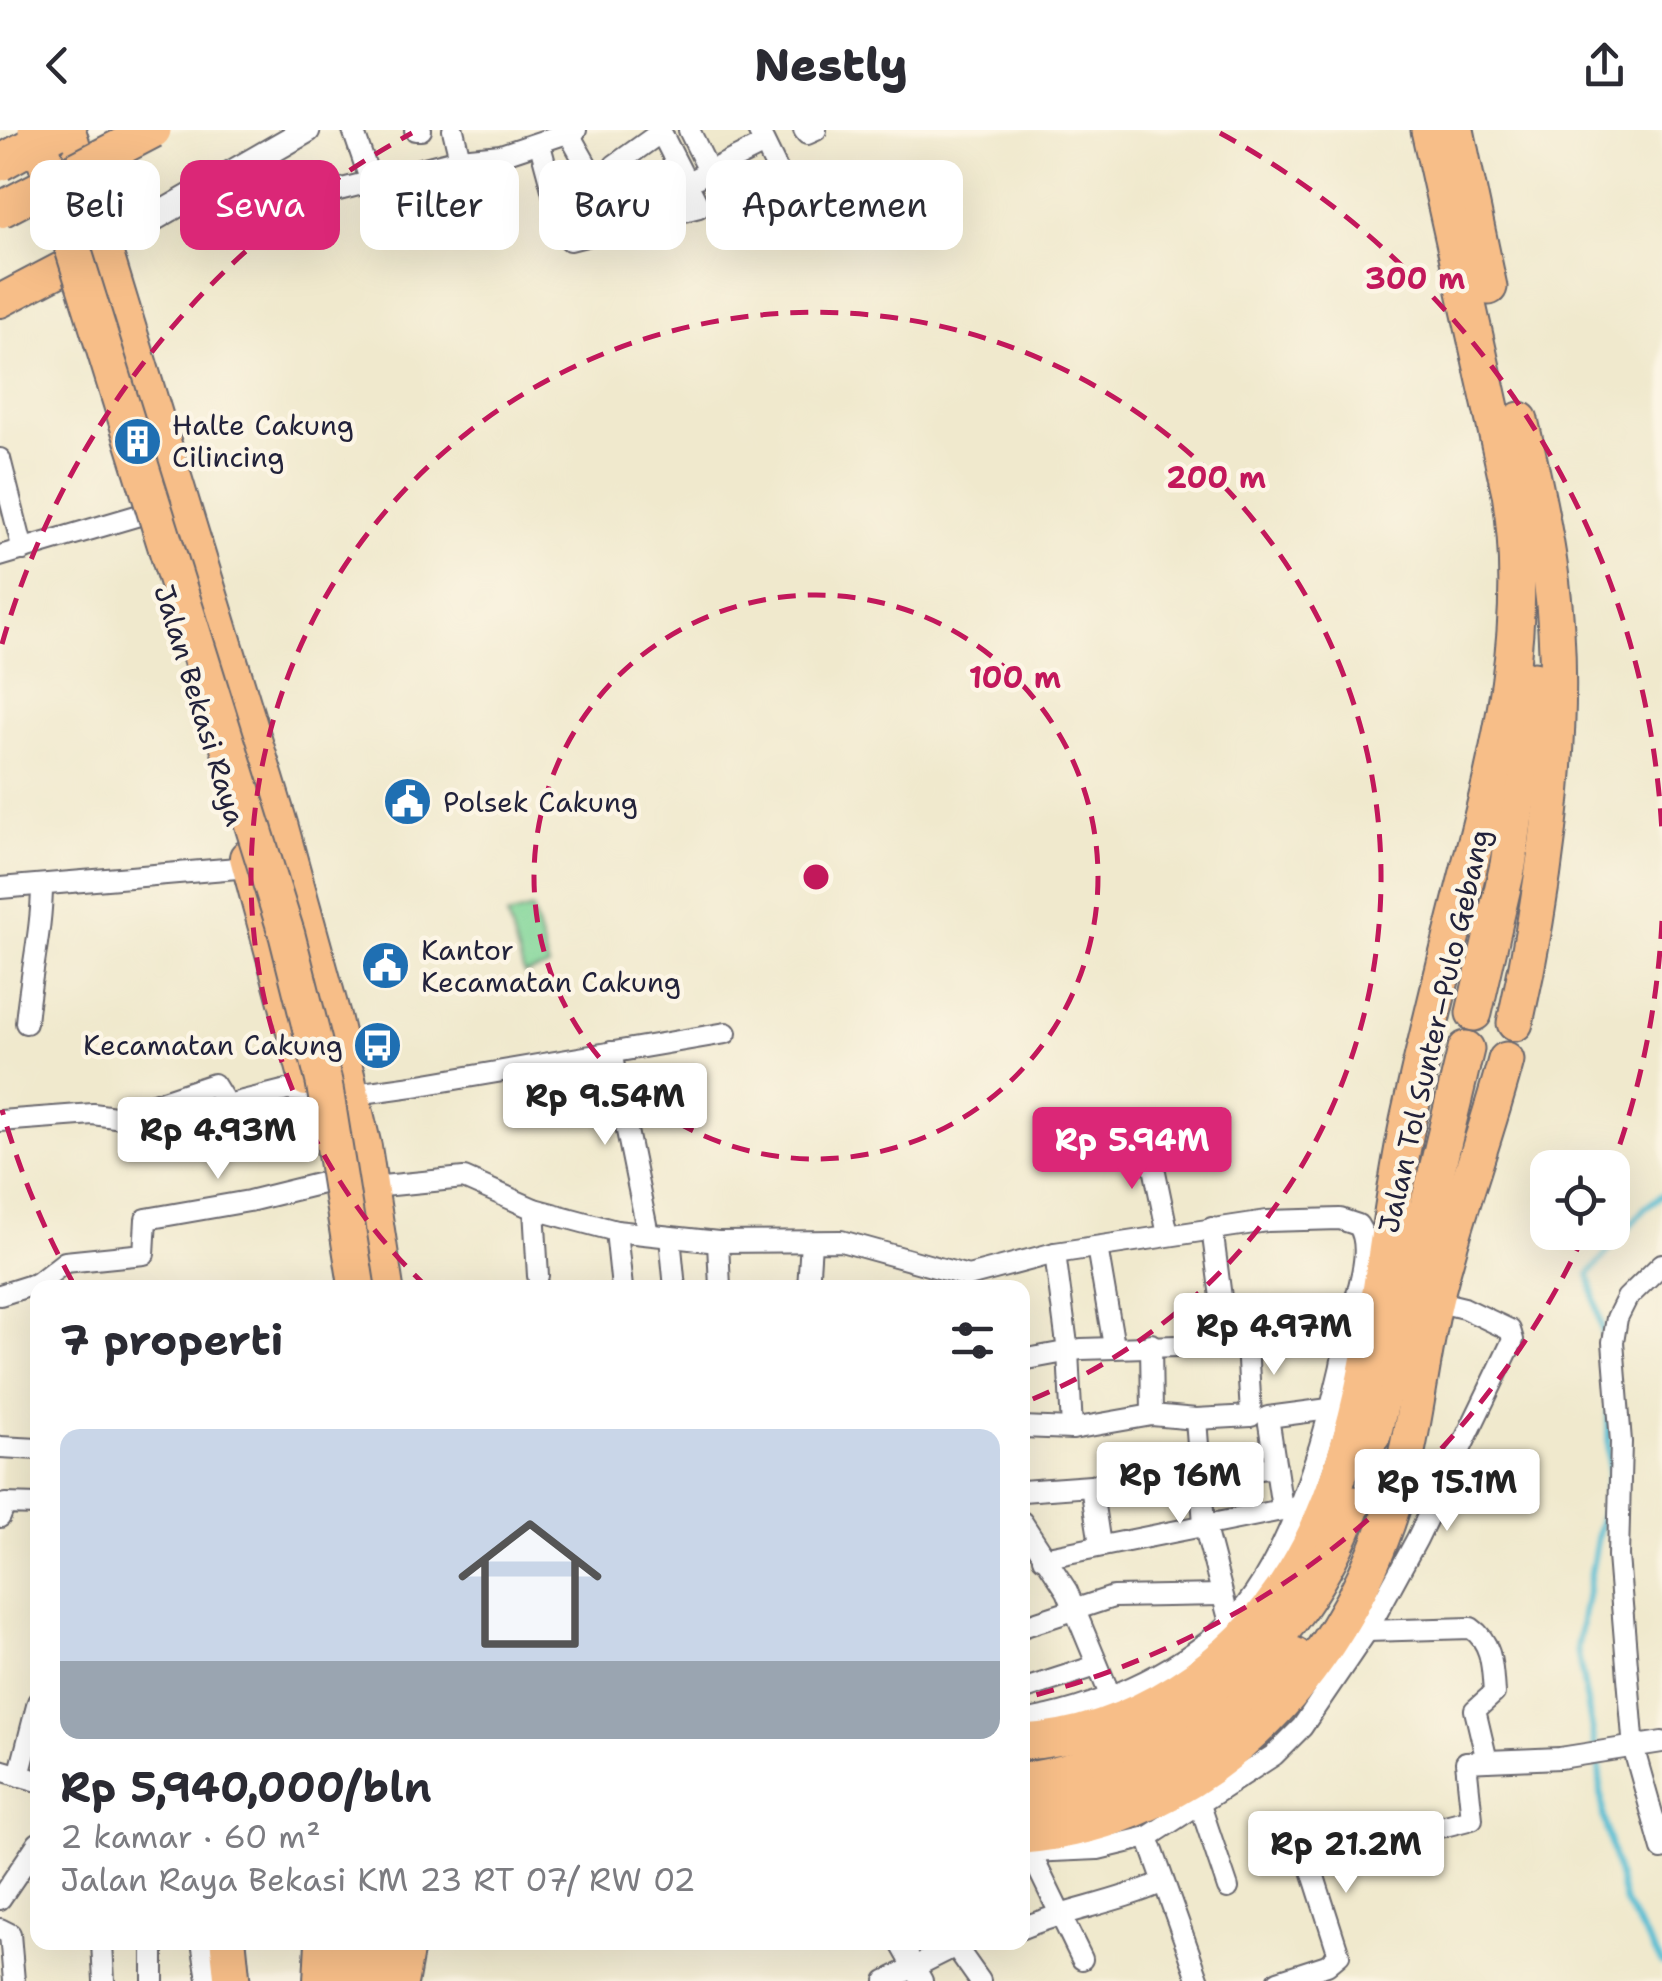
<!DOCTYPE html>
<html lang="id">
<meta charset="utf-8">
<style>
:root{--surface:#fff;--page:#f7f7f7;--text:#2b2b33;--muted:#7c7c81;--line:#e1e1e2;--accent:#db2777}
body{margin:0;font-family:"Shantell Sans",sans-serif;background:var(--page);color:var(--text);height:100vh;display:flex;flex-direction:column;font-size:38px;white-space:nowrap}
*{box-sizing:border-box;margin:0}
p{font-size:32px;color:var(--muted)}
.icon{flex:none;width:55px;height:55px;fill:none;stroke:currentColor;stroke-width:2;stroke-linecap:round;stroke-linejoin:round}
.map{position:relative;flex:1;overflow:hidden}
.panel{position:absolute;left:30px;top:1150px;width:1000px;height:670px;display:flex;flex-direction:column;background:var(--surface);border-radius:20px;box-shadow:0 10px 40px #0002}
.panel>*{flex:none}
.banner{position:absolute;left:30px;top:30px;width:1000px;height:90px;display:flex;gap:20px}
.controls{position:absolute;left:1530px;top:1020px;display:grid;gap:20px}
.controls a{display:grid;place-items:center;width:100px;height:100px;border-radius:20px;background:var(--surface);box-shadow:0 10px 40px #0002;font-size:50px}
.price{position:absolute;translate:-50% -85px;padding:0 22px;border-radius:10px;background:#fff;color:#222;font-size:32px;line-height:65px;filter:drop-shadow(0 2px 5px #0008)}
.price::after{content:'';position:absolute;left:50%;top:60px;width:30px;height:22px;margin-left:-15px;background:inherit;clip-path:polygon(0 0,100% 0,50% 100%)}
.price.current{background:var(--accent);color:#fff}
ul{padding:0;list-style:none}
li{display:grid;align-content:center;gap:20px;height:530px;padding:0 30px}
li+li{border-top:2px solid var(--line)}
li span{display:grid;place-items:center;height:310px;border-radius:20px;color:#555}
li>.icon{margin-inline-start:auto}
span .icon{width:180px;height:180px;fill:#fffc;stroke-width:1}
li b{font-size:42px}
h2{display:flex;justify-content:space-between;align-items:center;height:120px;padding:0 30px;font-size:42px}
.tag{padding:0 35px;border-radius:20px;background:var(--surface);box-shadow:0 10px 40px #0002;font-size:35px;line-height:90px}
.tag.current{background:var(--accent);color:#fff}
header{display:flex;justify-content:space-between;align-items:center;height:130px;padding:0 30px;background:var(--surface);font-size:45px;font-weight:800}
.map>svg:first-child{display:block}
.green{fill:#80d598;stroke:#517c6a;stroke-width:2.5}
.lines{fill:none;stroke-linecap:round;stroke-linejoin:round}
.stream{stroke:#55bdd3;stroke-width:6}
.minor-casing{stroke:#6a686e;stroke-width:24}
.tertiary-casing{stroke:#6a686e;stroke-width:29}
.trunk-casing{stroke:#6a686e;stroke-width:36}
.motorway-casing{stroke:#6a686e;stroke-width:39}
.minor{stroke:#fff;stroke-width:20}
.tertiary{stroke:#fff;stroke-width:25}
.trunk{stroke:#f7be88;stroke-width:32}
.motorway{stroke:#f7be88;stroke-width:35}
.motorway-bridge-casing{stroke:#6a686e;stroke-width:39;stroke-linecap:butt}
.motorway-bridge{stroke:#f7be88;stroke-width:35}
.ring{fill:none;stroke:#c2185b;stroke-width:5;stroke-dasharray:18 12}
.labels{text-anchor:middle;stroke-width:9;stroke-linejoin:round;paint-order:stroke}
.poi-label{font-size:28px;fill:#22223b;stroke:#fcf5e5;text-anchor:start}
.street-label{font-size:28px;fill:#22223b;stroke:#fcf5e5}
.centre{fill:#c2185b;stroke:#fcf5e5;stroke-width:5}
.ring-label{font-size:30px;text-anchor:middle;font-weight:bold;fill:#c2185b;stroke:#fcf5e5;stroke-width:9;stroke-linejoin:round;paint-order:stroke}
</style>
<header><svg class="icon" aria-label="back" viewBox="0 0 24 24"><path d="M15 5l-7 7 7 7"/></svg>Nestly<svg class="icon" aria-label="share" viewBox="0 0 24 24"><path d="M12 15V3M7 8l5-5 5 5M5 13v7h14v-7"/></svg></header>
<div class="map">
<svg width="1662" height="1851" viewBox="0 0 1662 1851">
<rect width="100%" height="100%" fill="#fcf5e5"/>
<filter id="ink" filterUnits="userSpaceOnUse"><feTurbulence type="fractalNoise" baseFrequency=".01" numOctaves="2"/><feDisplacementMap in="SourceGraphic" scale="20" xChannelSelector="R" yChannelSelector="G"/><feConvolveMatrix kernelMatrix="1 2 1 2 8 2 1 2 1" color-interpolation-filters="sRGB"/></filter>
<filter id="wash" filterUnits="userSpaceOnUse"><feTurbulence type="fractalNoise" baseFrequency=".0048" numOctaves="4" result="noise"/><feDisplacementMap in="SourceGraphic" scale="40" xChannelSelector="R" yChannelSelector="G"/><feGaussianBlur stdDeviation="2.25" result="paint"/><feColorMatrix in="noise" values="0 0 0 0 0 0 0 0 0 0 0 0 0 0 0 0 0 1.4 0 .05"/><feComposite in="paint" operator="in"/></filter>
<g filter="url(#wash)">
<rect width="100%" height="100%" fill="#f0e9cd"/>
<!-- green -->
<polygon class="green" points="532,779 549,837 524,844 507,786"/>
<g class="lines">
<!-- stream -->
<g class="stream">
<polyline points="1605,1213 1589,1144 1645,1078 1662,1065"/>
<polyline points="1608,1265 1609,1345 1577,1519 1599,1636 1603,1686 1625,1773 1662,1834"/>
</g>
</g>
</g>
<g filter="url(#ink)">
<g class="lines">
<defs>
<g id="minor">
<polyline points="353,0 371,52"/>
<polyline points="415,0 421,0"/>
<polyline points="453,0 460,29"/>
<polyline points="689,0 710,43"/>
<polyline points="758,0 793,72"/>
<polyline points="804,0 807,4 816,0"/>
<polyline points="569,4 596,52 618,54 623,62"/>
<polyline points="540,15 564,104 570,110 699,77 661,2 615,35 618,54"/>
<polyline points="216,53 264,67 311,67 460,29 501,25 576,0"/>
<polyline points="634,79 764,14"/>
<polyline points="0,329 23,420"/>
<polyline points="0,426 143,384"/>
<polyline points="0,758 249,737"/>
<path d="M 26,893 C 30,846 42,801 42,755"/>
<polyline points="611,922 648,1104"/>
<polyline points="0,991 93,984 115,987 214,954 227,975 287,960 355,964 420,955 726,903"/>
<polyline points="1148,1008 1168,1105"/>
<path d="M 372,1057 L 464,1048 L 534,1079 L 616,1101 L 718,1112 L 841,1111 L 968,1146 L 1055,1123 L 1267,1091 L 1340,1089 L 1358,1095 C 1376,1120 1353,1171 1348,1199 C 1334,1282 1291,1436 1229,1494 C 1175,1544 1094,1580 1022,1591"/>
<polyline points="534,1079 538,1146"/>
<polyline points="1212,1098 1227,1214"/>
<polyline points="616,1101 622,1158"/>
<polyline points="670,1107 675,1158"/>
<polyline points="718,1112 720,1158"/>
<polyline points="1097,1117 1114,1216"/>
<polyline points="1055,1123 1068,1222 1072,1299"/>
<polyline points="1662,1134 1627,1168 1617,1188 1613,1212 1621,1312 1618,1426 1634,1620 1662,1719"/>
<polyline points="808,1158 811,1112"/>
<polyline points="0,1165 38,1153 65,1132 144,1124 146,1089 249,1071 326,1052"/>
<polyline points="1151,1214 1152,1285"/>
<polyline points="1022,1230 1081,1219 1242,1214 1348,1198"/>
<polyline points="1196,1289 1204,1394 1230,1493"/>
<polyline points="1022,1297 1072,1299 1152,1285 1196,1289 1251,1286 1247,1213"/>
<polyline points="0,1317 38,1319"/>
<polyline points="1091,1356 1100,1415"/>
<polyline points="1022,1361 1091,1356 1150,1344 1199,1346 1276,1337"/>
<polyline points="1282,1378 1268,1287 1329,1279"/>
<polyline points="0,1387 5,1374 38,1375"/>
<polyline points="1022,1392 1067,1461 1110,1565"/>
<polyline points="1043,1428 1297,1377"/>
<polyline points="1022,1497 1113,1467 1221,1465"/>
<polyline points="1022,1560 1096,1536"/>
<polyline points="1487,1631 1560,1628 1662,1612"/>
<polyline points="0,1640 38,1651"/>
<polyline points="19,1646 38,1572"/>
<polyline points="1200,1675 1228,1758"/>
<polyline points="1148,1707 1199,1851"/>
<polyline points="0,1769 38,1713"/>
<path d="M 1022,1798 C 1069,1779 1116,1773 1163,1752"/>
<polyline points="0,1799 10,1804 14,1851"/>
<polyline points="102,1812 104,1851"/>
<polyline points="153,1812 153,1851"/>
<polyline points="202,1812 208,1849"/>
<polyline points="900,1812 922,1851"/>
<polyline points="956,1817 980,1851"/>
<polyline points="1082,1829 1030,1722 1098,1719 1148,1707 1274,1625 1302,1597 1367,1501 1417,1409 1513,1210 1510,1200 1464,1178 1435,1171"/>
<polyline points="886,1851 964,1812"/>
<path d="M 1278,1851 L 1327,1835 L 1339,1825 L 1309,1731 L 1472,1689 L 1466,1632 L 1487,1631 L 1475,1580 L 1494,1563 C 1492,1538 1493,1513 1471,1498 L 1367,1501"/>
</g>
<polyline id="tertiary" points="105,116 307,0"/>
<g id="trunk">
<polyline points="69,0 281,694 334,886 365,1017 387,1158"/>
<polyline points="0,171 101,118"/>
<polyline points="246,727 306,950"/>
<polyline points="320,1851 322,1812"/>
<polyline points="378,1851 379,1812"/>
</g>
<g id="motorway">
<polyline points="1456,0 1489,157"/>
<polyline points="1474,883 1508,735 1534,550"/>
<path d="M 1515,893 C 1542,773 1564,624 1556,500 C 1552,430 1536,359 1520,290"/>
<polyline points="1373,1305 1466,919"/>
<path d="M 1022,1612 C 1132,1606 1238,1535 1294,1443 C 1375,1311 1377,1139 1408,991 C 1426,908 1447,824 1468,742 C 1501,614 1531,495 1510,363 L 1429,0"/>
<path d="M 1022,1651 C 1176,1629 1301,1518 1353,1374"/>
<path d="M 1022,1676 C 1129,1663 1224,1606 1294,1525"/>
<path d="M 1022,1706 C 1204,1693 1339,1545 1392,1378 C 1414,1311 1419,1239 1435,1170 C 1454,1089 1485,1010 1506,930"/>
<polyline points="228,1812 232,1851"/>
<polyline points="348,1851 349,1812"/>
<polyline points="400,1851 407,1812"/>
</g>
</defs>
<!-- minor casing -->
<use href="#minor" class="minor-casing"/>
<!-- tertiary casing -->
<use href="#tertiary" class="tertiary-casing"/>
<!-- trunk casing -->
<use href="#trunk" class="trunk-casing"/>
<!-- motorway casing -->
<use href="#motorway" class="motorway-casing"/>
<!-- minor -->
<use href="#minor" class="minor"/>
<!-- tertiary -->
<use href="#tertiary" class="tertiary"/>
<!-- trunk -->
<use href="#trunk" class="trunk"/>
<!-- motorway -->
<use href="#motorway" class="motorway"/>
<defs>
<g id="motorway-bridge">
<polyline points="36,0 287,805 324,952 357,1158"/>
<polyline points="0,33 56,2"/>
<polyline points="0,80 153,0"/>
</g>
</defs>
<!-- motorway-bridge casing -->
<use href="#motorway-bridge" class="motorway-bridge-casing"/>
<!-- motorway-bridge -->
<use href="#motorway-bridge" class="motorway-bridge"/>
</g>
</g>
<!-- distance rings -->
<g class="ring">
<circle cx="816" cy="747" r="282"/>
<path d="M427 1157A565 565 0 1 1 1023 1273"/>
<path d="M1662 791A847 847 0 0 1 1612 1037M1584 1105A847 847 0 0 1 1028 1567M72 1151A847 847 0 0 1 2 980M2 514A847 847 0 0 1 412 3M1220 3A847 847 0 0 1 1662 703"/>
</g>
<!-- icons -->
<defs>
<symbol id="building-disc" viewBox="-11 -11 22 22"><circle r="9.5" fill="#1f6fb2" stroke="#fcf5e5"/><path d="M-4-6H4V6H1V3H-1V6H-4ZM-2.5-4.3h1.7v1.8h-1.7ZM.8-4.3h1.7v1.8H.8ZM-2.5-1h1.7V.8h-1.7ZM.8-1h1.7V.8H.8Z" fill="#fff"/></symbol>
<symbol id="civic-disc" viewBox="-11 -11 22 22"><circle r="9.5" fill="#1f6fb2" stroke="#fcf5e5"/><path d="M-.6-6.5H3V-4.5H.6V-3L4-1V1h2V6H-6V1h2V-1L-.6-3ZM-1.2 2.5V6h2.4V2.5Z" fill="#fff"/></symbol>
<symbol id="bus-disc" viewBox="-11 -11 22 22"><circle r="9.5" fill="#1f6fb2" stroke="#fcf5e5"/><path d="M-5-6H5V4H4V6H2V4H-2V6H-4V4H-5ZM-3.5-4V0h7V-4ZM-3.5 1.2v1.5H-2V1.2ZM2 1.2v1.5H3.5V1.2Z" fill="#fff"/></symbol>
</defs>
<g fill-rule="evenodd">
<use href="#building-disc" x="110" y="284" width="55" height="55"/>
<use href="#civic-disc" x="380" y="644" width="55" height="55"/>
<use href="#civic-disc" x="358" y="808" width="55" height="55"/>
<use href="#bus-disc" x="350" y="888" width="55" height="55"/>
</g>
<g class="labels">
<!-- poi labels -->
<g class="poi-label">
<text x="172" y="305">Halte Cakung<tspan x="172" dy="32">Cilincing</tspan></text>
<text x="443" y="682">Polsek Cakung</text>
<text x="421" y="830">Kantor<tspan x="421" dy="32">Kecamatan Cakung</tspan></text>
<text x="343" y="925" text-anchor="end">Kecamatan Cakung</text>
</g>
<!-- street labels -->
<g class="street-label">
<text transform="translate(200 575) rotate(73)" y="10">Jalan Bekasi Raya</text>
<text transform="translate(1434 901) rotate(-77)" y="10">Jalan Tol Sunter–Pulo Gebang</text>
</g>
</g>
<circle cx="816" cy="747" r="15" class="centre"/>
<g class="ring-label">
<text x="1415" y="159">300 m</text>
<text x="1216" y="358">200 m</text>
<text x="1015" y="558">100 m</text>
</g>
</svg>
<div class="controls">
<a><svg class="icon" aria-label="locate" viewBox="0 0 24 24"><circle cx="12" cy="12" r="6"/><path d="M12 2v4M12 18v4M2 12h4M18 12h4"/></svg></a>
</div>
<b class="price" style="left:605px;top:1018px">Rp 9.54M</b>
<b class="price" style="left:218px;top:1052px">Rp 4.93M</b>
<b class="price current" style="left:1132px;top:1062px">Rp 5.94M</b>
<b class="price" style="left:1274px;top:1248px">Rp 4.97M</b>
<b class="price" style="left:1180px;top:1397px">Rp 16M</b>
<b class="price" style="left:1447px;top:1404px">Rp 15.1M</b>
<b class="price" style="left:1346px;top:1766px">Rp 21.2M</b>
<div class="banner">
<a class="tag">Beli</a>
<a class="tag current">Sewa</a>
<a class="tag">Filter</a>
<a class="tag">Baru</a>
<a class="tag">Apartemen</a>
</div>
<section class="panel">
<h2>7 properti<svg class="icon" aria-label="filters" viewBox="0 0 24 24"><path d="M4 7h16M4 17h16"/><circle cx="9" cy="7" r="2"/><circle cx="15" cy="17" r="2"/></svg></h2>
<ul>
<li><span style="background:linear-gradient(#c9d6e8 75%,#9aa5b1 0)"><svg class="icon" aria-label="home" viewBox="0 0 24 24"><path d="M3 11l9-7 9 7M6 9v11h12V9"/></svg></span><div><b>Rp 5,940,000/bln</b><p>2 kamar · 60 m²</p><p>Jalan Raya Bekasi KM 23 RT 07/ RW 02</p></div></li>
</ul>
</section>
</div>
